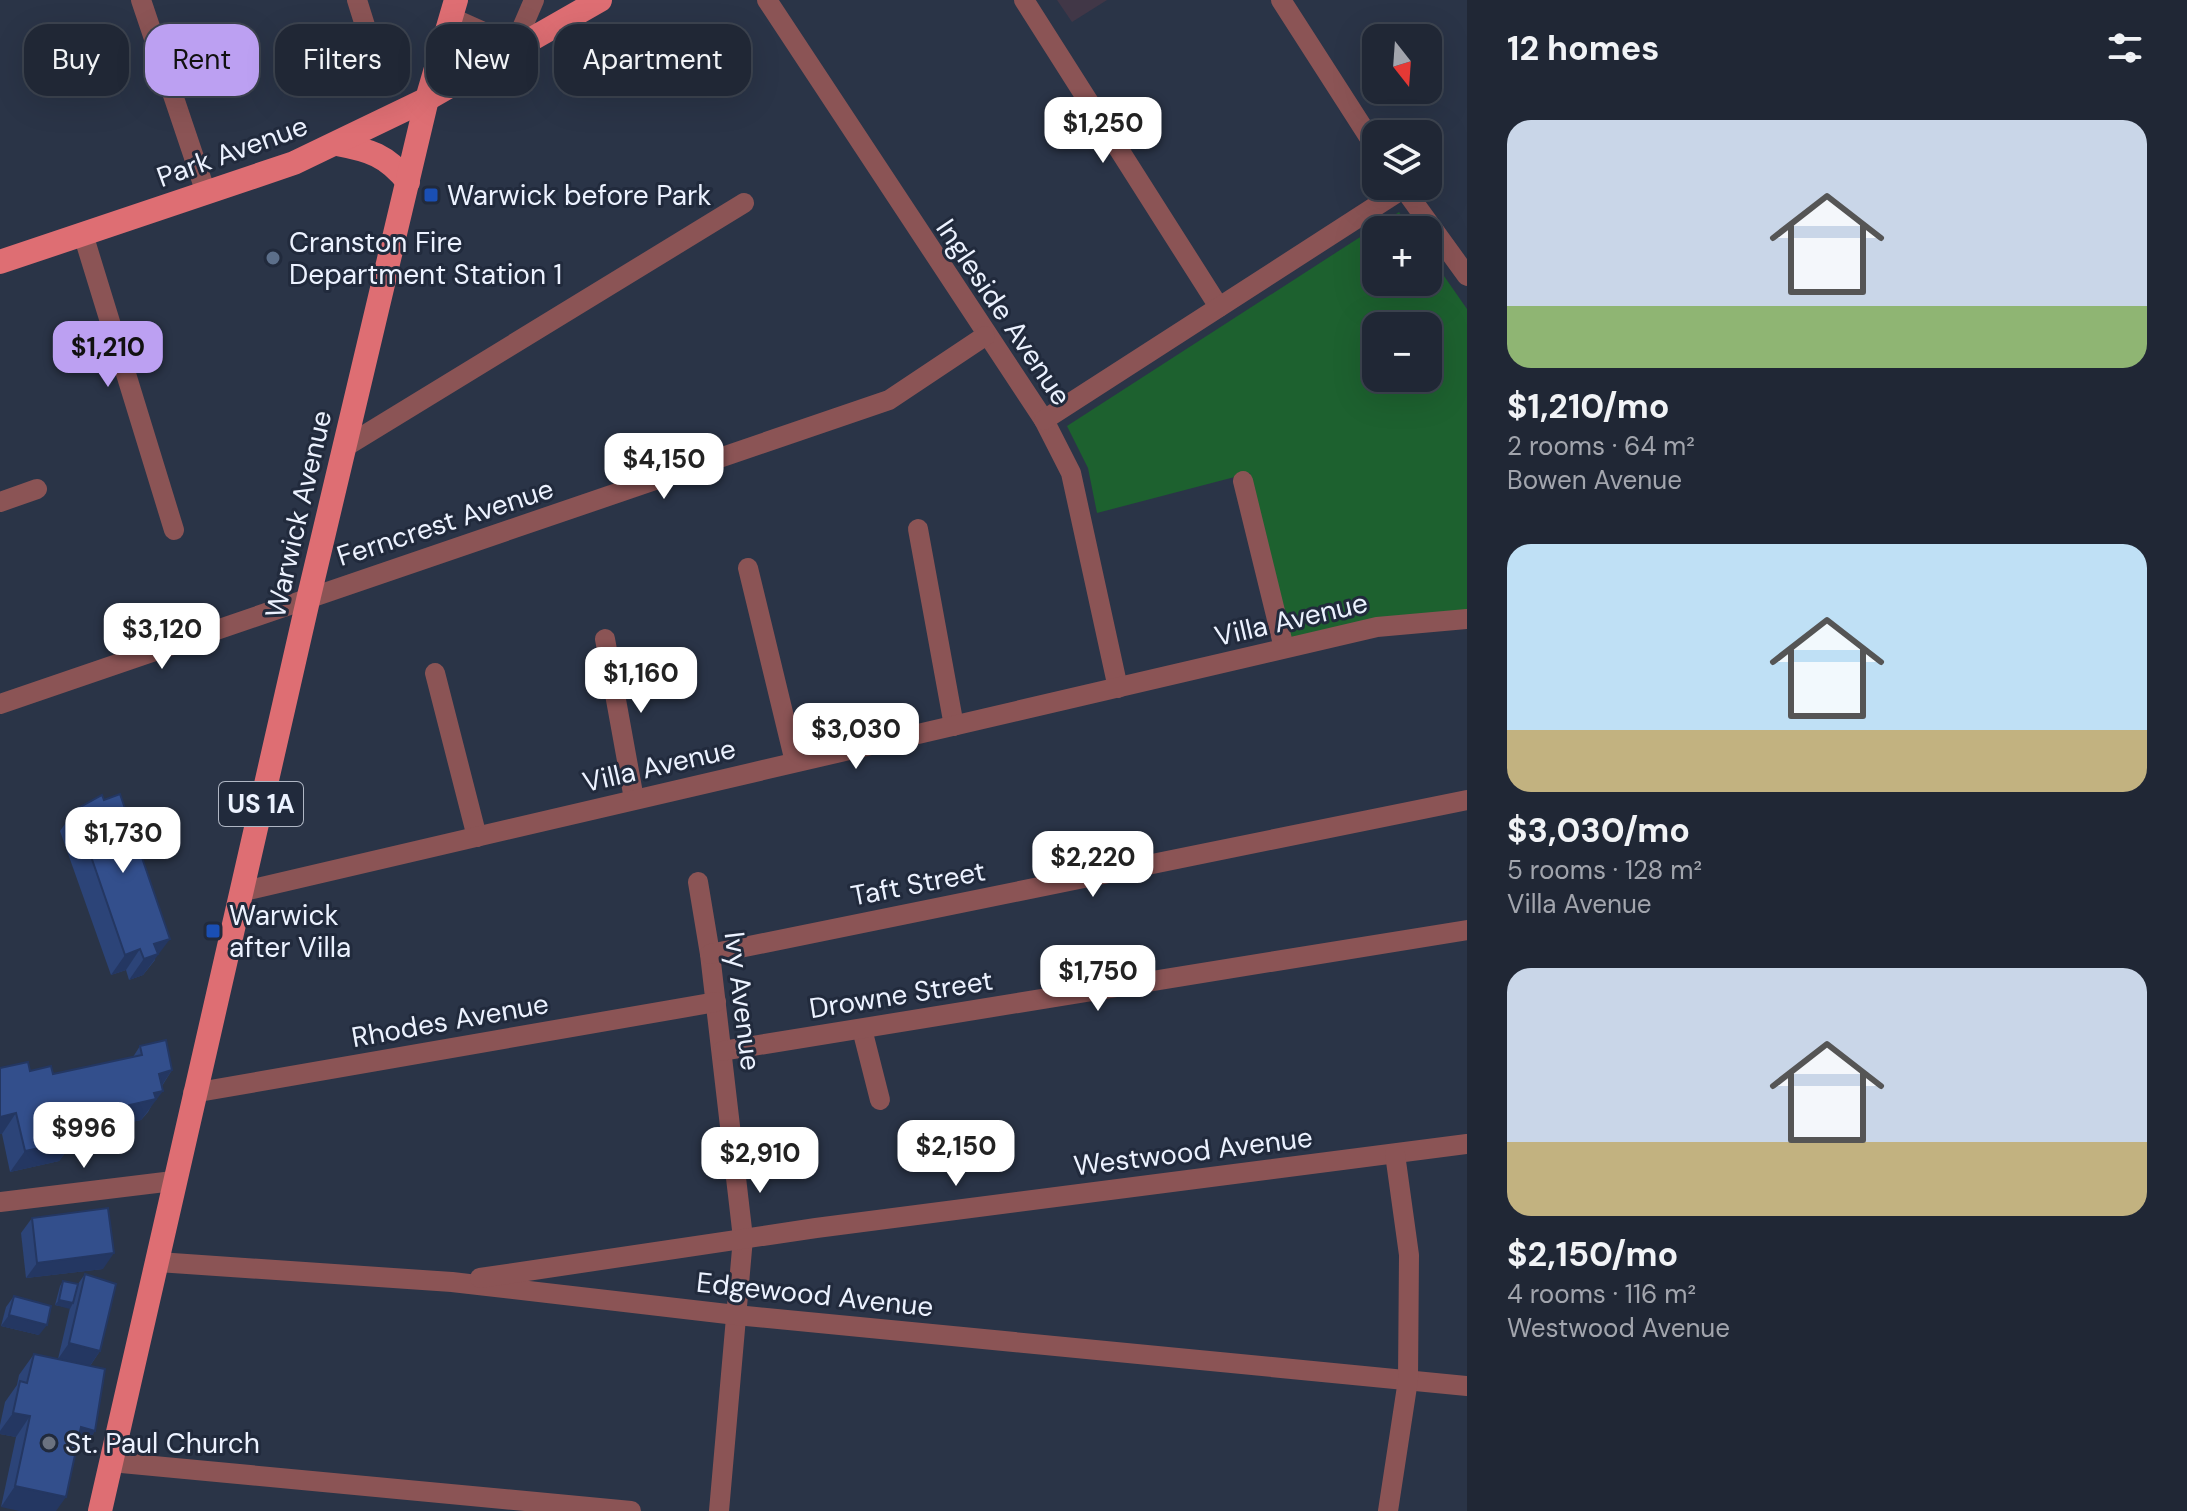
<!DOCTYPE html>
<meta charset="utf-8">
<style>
:root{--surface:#202735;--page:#282f3d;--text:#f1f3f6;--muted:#a2a5ad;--line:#3d4450;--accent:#bca0f2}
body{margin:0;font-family:"DM Sans",sans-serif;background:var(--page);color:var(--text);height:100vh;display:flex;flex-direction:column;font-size:30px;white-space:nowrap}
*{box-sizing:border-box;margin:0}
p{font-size:26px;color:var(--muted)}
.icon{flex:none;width:44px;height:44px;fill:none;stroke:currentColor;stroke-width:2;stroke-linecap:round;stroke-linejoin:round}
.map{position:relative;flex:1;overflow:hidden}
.sheet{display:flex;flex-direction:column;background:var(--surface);width:720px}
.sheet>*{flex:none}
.hud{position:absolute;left:24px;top:24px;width:760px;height:72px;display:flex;gap:16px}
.needle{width:52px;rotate:163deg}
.fabs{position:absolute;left:1362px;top:24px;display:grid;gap:16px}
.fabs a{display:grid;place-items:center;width:80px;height:80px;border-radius:16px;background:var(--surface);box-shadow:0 8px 32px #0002,0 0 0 2px var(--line);font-size:40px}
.price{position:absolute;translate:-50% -68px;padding:0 18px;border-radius:16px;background:#fff;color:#222;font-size:26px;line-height:52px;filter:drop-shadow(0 2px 4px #0008)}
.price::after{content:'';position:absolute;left:50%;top:48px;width:24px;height:18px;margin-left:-12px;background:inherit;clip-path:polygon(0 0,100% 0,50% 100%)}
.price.selected{background:var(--accent);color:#111}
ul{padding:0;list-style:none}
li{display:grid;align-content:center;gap:16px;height:424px;padding:0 40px}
li span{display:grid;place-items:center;height:248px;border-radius:24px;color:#555}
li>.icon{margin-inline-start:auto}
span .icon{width:144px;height:144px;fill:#fffc;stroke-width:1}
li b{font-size:34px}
h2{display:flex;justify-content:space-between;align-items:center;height:96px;padding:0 40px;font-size:34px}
.chip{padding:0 28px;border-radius:24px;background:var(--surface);box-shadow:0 8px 32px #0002,0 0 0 2px var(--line);font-size:28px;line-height:72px}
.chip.selected{background:var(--accent);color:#111}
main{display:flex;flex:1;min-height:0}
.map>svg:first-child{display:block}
.education{fill:#413747}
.green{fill:#1d612f;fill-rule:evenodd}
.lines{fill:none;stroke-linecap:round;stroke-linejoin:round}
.minor{stroke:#8b5455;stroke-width:20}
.major{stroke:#de6e73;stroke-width:24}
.wall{fill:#2c4478}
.shaded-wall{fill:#243762}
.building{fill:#334f8c;stroke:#243762;stroke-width:2}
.transit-dot{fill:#1a4fb4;stroke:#212a3c;stroke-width:3}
.service-dot{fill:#5c6f8a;stroke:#212a3c;stroke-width:3}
.worship-dot{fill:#6b7280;stroke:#212a3c;stroke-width:3}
.labels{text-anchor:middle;stroke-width:6;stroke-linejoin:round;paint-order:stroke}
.shield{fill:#212a3c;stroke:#afb6c4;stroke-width:2}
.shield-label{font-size:26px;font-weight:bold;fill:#ecf2ff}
.street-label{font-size:28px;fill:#ecf2ff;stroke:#212a3c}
.poi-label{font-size:28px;fill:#ecf2ff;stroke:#212a3c;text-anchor:start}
</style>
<main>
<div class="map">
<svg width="1467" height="1511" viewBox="0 0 1467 1511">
<rect width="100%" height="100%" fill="#2a3447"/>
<!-- education -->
<polygon class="education" points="1057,0 1107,0 1072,22"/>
<!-- green -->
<path class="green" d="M 1399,212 L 1412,230 L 1376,230 L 1376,282 L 1428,282 L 1428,253 L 1467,309 L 1467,612 L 1290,640 L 1250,473 L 1097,513 L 1088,468 L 1067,426 ZM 1376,326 L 1428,326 L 1428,378 L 1376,378 Z"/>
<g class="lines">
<!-- minor -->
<g class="minor">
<polyline points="141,0 206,193"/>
<polyline points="357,0 378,67"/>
<polyline points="767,0 1044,420 1071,473 1118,688"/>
<polyline points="1024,0 1219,307"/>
<polyline points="1281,0 1376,148"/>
<polyline points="452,18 490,35 540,33"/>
<polyline points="519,35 534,0"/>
<polyline points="1402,186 1467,276"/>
<polyline points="83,234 174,530"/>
<polyline points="1044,420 1404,188"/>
<polyline points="345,447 744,203"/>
<polyline points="1243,481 1284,648"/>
<polyline points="0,502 37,489"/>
<polyline points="918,529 954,726"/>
<polyline points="748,568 795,762"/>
<polyline points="605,639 634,799"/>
<polyline points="435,673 477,837"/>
<polyline points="0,704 889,400 985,336"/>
<polyline points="698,882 710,954 743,1238 719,1511"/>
<polyline points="240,892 1377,627 1467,619"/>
<polyline points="710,954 1467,800"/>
<polyline points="862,1029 880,1100"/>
<polyline points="722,1051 1467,930"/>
<polyline points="193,1093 716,1002"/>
<polyline points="0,1202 173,1181"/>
<polyline points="158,1262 452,1282 736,1315 1467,1386"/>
<polyline points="480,1278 816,1228 1467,1144"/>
<polyline points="111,1462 631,1511"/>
<polyline points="1388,1511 1408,1380 1409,1255 1395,1154"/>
</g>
<!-- major -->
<g class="major">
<path d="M 337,144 C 369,150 387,155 408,182"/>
<polyline points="0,262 294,163 427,99 600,0"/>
<polyline points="100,1511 309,596 427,99 456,0"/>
</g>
</g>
<!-- wall -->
<g class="wall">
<polygon points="75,810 155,960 143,975 129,980 126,970 111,975 60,831"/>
<polygon points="140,1046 172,1070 162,1086 148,1112 141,1120 73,1135 74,1141 59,1161 10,1172 2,1134 0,1134 0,1068 30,1071 53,1074 133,1057"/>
<polygon points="32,1218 103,1269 26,1278 21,1233"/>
<polygon points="85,1274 100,1351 90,1366 95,1431 81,1451 76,1450 1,1507 16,1437 0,1434 0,1425 5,1402 17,1385 19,1375 34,1354 58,1359 70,1308 55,1305 60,1286 63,1281 78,1284"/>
<polygon points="14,1296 39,1335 1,1326 6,1307"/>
</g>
<!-- shaded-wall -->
<g class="shaded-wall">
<polygon points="170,939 143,975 129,980 154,944"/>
<polygon points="140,949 126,970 111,975 125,955"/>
<polygon points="172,1070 158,1091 159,1074"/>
<polygon points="163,1091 141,1120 54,1139 69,1119"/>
<polygon points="16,1113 2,1134 0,1134 0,1117"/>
<polygon points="74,1141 59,1161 10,1172 25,1151"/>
<polygon points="114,1253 103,1269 26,1278 37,1263"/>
<polygon points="59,1300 73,1303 70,1309 55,1305"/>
<polygon points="9,1315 47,1325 39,1335 1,1326"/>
<polygon points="69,1343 100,1351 89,1367 58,1359"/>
<polygon points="13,1413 30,1416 16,1437 0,1434 0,1431"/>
<polygon points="81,1427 95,1431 81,1451 67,1448"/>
<polygon points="15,1486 66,1497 56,1511 19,1511 1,1507"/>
</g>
<!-- building -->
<g class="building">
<polygon points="120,794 170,939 154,944 158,954 144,959 140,949 125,955 75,810 102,795 104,800"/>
<polygon points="166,1040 172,1070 159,1074 163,1091 154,1093 156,1099 69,1119 74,1141 25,1151 16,1113 0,1117 0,1068 28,1062 30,1071 51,1066 53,1074 142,1055 140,1046"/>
<polygon points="108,1208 114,1253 37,1263 32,1218"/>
<polygon points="85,1274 116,1284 100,1351 69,1343"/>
<polygon points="63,1281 78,1284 73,1303 59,1300"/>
<polygon points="14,1296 51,1306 47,1325 9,1315"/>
<polygon points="34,1354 105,1369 95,1431 81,1427 66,1497 15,1486 30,1416 13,1413 20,1381 27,1383"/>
</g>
<!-- markers -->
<g class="transit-dot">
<rect x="423" y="187" width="16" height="16" rx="4"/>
<rect x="205" y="923" width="16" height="16" rx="4"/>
</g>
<circle class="service-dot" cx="273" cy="258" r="8"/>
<circle class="worship-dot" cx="49" cy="1443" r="8"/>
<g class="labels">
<!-- shield labels -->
<rect class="shield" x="219" y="782" width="84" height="44" rx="6"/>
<g class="shield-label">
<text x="261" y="813">US 1A</text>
</g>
<!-- street labels -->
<g class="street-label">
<text transform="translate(232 151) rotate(-20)" y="10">Park Avenue</text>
<text transform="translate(1004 312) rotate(56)" y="10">Ingleside Avenue</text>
<text transform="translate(298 514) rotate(-77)" y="10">Warwick Avenue</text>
<text transform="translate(445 522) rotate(-18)" y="10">Ferncrest Avenue</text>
<text transform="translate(1291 619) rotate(-13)" y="10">Villa Avenue</text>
<text transform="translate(659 765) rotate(-13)" y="10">Villa Avenue</text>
<text transform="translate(918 883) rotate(-11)" y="10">Taft Street</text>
<text transform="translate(901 994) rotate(-9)" y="10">Drowne Street</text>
<text transform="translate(743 1001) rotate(83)" y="10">Ivy Avenue</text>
<text transform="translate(450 1020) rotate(-10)" y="10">Rhodes Avenue</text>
<text transform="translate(1193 1151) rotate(-7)" y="10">Westwood Avenue</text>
<text transform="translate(815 1294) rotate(6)" y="10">Edgewood Avenue</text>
</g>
<!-- poi labels -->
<g class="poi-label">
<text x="447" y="205">Warwick before Park</text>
<text x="289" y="252">Cranston Fire<tspan x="289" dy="32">Department Station 1</tspan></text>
<text x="229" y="925">Warwick<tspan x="229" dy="32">after Villa</tspan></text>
<text x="65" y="1453">St. Paul Church</text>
</g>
</g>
</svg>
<div class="fabs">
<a><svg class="needle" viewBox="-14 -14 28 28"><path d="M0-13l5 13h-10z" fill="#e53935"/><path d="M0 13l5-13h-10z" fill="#a2a5ad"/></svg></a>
<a><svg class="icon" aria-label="layers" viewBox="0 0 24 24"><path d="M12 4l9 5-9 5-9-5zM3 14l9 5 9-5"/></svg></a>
<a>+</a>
<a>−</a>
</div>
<b class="price" style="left:1103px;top:165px">$1,250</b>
<b class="price selected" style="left:108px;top:389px">$1,210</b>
<b class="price" style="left:664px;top:501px">$4,150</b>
<b class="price" style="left:162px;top:671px">$3,120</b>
<b class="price" style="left:641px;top:715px">$1,160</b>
<b class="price" style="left:856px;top:771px">$3,030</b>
<b class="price" style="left:123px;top:875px">$1,730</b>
<b class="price" style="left:1093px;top:899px">$2,220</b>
<b class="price" style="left:1098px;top:1013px">$1,750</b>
<b class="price" style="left:84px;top:1170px">$996</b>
<b class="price" style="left:956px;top:1188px">$2,150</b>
<b class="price" style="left:760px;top:1195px">$2,910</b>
<div class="hud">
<a class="chip">Buy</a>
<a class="chip selected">Rent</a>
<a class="chip">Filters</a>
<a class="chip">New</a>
<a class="chip">Apartment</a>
</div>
</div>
<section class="sheet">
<h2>12 homes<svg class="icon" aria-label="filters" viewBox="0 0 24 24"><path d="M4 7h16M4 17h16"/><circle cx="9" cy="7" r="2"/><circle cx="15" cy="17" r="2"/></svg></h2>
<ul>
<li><span style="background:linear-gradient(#c9d6e8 75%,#8fb573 0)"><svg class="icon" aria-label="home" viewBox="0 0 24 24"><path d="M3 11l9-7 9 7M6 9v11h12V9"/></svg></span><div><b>$1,210/mo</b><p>2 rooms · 64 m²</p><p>Bowen Avenue</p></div></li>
<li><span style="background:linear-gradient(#bfe0f5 75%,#c2b280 0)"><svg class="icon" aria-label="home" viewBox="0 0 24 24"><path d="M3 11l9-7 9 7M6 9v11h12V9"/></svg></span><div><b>$3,030/mo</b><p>5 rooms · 128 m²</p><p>Villa Avenue</p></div></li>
<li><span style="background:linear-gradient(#c9d6e8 70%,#c2b280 0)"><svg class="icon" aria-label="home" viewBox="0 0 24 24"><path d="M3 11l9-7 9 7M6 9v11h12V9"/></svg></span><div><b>$2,150/mo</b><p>4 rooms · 116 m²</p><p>Westwood Avenue</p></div></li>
</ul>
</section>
</main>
